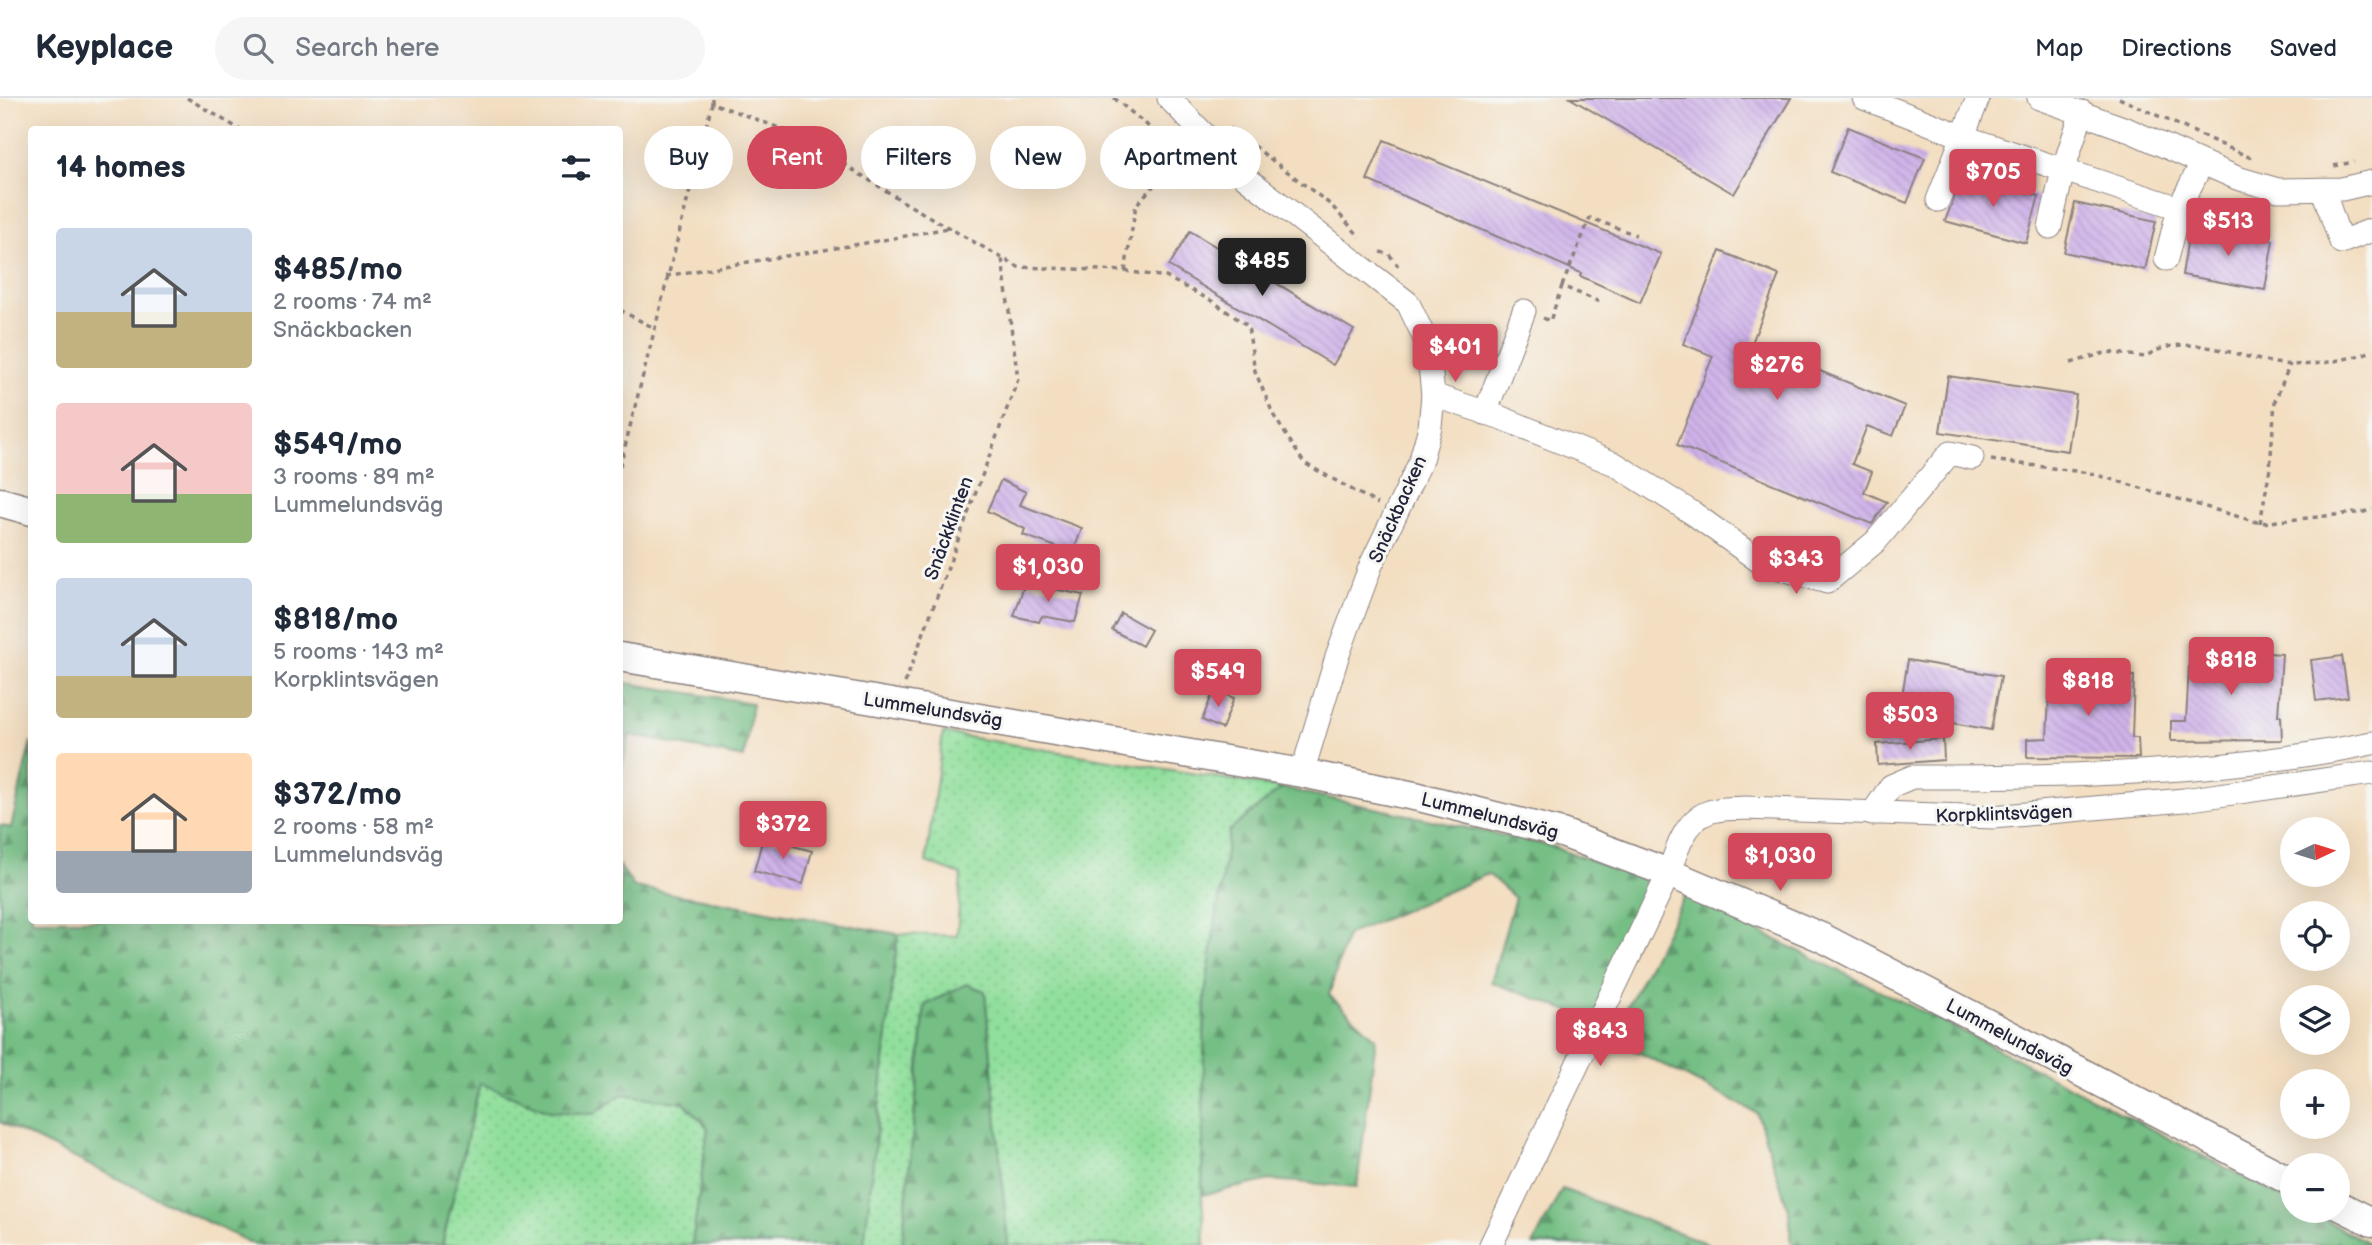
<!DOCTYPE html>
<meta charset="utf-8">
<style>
:root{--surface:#fff;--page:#f6f6f7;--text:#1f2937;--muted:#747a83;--line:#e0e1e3;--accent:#d1495b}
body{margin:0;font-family:"Balsamiq Sans",sans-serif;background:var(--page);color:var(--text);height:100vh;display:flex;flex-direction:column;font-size:26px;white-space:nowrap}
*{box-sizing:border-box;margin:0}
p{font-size:23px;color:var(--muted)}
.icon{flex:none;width:38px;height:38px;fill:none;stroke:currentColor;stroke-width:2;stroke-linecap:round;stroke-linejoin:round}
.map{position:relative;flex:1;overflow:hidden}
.drawer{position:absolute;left:28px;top:28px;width:595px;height:798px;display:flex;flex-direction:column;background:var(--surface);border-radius:7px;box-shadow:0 7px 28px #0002}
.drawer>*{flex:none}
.hud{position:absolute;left:644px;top:28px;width:665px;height:63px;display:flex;gap:14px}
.needle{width:46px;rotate:86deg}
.fabs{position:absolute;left:2280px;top:719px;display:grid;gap:14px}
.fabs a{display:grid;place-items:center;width:70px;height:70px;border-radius:50%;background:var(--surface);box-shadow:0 7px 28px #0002;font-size:35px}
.price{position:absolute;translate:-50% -60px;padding:0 16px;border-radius:7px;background:var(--accent);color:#fff;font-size:23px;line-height:46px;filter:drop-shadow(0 2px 4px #0008)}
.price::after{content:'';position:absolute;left:50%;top:42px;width:21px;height:16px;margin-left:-10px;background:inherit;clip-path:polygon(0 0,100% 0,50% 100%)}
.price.current{background:#222;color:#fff}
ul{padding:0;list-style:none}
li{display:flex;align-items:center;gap:21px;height:175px;padding:0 28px}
li span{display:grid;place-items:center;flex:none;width:196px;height:140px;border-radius:7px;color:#555}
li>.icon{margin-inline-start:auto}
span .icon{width:84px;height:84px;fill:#fffc;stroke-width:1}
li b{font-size:30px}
h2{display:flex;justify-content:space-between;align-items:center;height:84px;padding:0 28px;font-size:30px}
.tag{padding:0 24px;border-radius:32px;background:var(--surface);box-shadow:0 7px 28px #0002;font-size:24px;line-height:63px}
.tag.current{background:var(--accent);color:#fff}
header{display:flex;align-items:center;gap:42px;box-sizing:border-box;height:98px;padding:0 35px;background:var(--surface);border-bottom:2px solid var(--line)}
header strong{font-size:33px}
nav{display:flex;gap:38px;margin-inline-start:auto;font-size:24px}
.search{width:490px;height:63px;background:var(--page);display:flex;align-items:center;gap:18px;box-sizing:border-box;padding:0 24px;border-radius:38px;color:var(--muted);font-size:26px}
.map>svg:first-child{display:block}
.grass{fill:url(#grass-dots);stroke:#5a806c;stroke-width:2}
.forest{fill:url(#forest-firs);stroke:#4b7060;stroke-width:2}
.building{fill:url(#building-back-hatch)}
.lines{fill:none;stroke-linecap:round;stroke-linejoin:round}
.minor-casing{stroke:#8a807e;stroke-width:25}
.major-casing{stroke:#8a807e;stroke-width:31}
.path{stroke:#8a807e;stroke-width:3.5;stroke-dasharray:5 5;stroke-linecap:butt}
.minor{stroke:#fff;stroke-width:23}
.major{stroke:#fff;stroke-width:28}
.labels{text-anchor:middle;stroke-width:6;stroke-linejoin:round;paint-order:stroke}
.street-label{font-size:19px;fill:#22223b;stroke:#f6f6f2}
</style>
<header>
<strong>Keyplace</strong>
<div class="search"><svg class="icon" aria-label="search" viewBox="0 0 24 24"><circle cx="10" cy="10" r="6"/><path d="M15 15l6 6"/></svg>Search here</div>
<nav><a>Map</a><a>Directions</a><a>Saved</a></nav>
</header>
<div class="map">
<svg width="2372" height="1147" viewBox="0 0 2372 1147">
<defs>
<pattern id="grass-dots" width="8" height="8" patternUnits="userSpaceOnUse" patternTransform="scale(1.75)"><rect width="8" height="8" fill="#91df9c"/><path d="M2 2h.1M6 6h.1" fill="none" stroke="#7dbf87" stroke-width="1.8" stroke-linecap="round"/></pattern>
<pattern id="forest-firs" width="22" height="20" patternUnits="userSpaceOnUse" patternTransform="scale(1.75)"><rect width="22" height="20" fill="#74be84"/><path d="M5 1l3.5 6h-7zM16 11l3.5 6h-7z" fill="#5f9a6d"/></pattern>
<pattern id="building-back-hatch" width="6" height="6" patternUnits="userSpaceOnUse" patternTransform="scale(1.75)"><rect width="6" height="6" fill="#cfb2e9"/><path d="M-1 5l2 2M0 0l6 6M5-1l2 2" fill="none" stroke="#b199c9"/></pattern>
</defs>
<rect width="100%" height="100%" fill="#f6f6f2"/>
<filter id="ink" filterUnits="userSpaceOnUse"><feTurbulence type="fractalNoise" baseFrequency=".0143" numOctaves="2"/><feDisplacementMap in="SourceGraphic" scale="14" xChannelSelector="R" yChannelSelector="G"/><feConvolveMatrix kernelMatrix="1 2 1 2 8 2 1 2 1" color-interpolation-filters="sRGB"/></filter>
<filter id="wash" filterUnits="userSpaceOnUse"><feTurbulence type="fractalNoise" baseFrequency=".00686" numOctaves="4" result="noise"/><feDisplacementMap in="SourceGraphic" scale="28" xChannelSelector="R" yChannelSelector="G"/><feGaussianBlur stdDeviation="1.57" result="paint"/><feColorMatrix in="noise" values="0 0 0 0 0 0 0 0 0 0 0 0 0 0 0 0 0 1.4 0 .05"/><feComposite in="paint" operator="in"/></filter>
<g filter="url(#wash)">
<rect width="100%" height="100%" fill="#f3dec1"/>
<!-- grass -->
<g class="grass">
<polygon points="943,635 1282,690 1229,733 1205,897 1202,1097 1205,1147 1008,1147 985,894 925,907 902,1147 864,1147 898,836 957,838 961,777 926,764"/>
<polygon points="480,984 549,1013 594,1016 622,996 685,1005 708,1030 692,1147 442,1147"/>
</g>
<!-- forest -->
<g class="forest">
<polygon points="620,584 752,605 744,660 630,637 620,679"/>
<polygon points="31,643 32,822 620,822 620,768 634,789 898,836 864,1147 692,1147 708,1030 685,1005 622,996 594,1016 549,1013 480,985 442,1147 255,1147 0,1024 0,727 11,730"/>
<polygon points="1282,690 1547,747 1662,787 1596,923 1491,884 1515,800 1488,776 1347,837 1329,897 1376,940 1357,1089 1271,1082 1202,1097 1205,897 1229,733"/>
<polygon points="1685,797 1976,940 2292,1104 2292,1113 2309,1113 2372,1147 1792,1147 1789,1114 1757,1015 1611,940"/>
<polygon points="966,886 985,893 1008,1147 902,1147 925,907"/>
<polygon points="1562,1091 1711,1147 1533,1147"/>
</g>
<g id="blocks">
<!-- building -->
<g class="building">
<polygon points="1570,0 1791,0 1734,96"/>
<polygon points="1848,29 1925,60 1907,105 1830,74"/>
<polygon points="1384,42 1661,156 1640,205 1580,178 1581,175 1367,82"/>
<polygon points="1963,77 2039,98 2026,145 1945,123"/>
<polygon points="2075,105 2156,123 2145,172 2064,154"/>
<polygon points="2190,127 2273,142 2265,192 2182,177"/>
<polygon points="1190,133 1354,232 1333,267 1169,168"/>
<polygon points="1720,153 1779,177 1752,245 1905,308 1893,338 1867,328 1852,366 1872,374 1864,394 1887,404 1872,426 1677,347 1713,258 1683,246"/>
<polygon points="1948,278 2076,297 2068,353 1940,334"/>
<polygon points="1001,382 1026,394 1020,407 1082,430 1073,455 1023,437 1025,431 987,413"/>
<polygon points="1025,485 1083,497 1075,524 1042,518 1039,524 1014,518"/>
<polygon points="1121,515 1151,532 1142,548 1112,532"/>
<polygon points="2190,550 2282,556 2278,618 2281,618 2282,642 2171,643 2171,623 2186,623"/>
<polygon points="2342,558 2348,599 2316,603 2311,562"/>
<polygon points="1908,562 2001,578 1991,632 1899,615"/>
<polygon points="2050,574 2134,578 2132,640 2138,640 2139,660 2027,659 2027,641 2047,640"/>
<polygon points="1214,592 1234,600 1222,631 1202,622"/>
<polygon points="1943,641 1944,662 1878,667 1877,646"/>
<polygon points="763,740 812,753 803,786 754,773"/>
</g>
</g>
</g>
<g filter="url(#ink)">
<use href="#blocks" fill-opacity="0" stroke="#8a807e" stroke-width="2"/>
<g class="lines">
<defs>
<g id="minor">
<polyline points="1169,0 1245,79 1408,205 1428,247 1433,297 1430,329 1420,365 1371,467 1337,559 1302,675"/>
<polyline points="1864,0 1964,39 2179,110"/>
<polyline points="2039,0 2126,31 2237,80 2278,92 2342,91 2372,84"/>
<polyline points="2323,92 2341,144 2372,132"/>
<polyline points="1938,102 1978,0"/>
<polyline points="2050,129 2063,72 2082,14"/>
<polyline points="2166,161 2179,110 2202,65"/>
<polyline points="1433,297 1499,319 1615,366 1694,416 1762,465 1827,484 1876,443 1950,355 1972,360"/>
<polyline points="1485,315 1524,213"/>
<path d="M 1872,716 L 1891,688 L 1912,679 C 2066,679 2222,676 2372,645"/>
<path d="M 1491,1147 L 1669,775 C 1676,753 1685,722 1709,714 C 1719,710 1733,711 1744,710 L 1993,719 L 2184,702 L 2372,675"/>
</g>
<g id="major">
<polyline points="0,404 32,413"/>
<polyline points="620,559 1302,675 1419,699 1562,735 1669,775 1823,840 2292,1084"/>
<polyline points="2338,1107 2372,1124"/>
</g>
</defs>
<!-- minor casing -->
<use href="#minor" class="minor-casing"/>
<!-- major casing -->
<use href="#major" class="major-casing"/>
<!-- path -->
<g class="path">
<polyline points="187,0 241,32"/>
<polyline points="712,0 712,5 798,37 907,106 1018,169 1125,173 1136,107 1188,50"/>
<polyline points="1114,0 1159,37 1181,45"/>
<polyline points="2119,0 2251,60"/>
<polyline points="1230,30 1331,107 1360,139"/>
<polyline points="2334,68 2354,64"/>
<polyline points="1380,154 1389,156 1398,168"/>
<polyline points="1125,173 1166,179 1212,203 1248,228 1255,273 1274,318 1304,365 1378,406"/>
<path d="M 666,178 C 760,161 853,149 947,130"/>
<polyline points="1562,188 1590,120 1636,137"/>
<polyline points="620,212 652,229"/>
<polyline points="1543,220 1550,223 1562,188 1602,205"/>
<path d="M 2071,265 L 2108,254 L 2145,259 C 2185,232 2232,258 2275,265 C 2304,270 2345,263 2372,253"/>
<polyline points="1991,362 2090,375 2260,425 2364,414 2372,411"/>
<polyline points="620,368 712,5"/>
<polyline points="2260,425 2270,370 2275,303 2290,266"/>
<polyline points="905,585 1018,281 1002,160"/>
</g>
<!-- minor -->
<use href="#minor" class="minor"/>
<!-- major -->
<use href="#major" class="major"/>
</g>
</g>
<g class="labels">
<!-- street labels -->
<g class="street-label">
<text transform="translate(1397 411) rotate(-66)" y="7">Snäckbacken</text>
<text transform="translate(948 430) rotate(-70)" y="7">Snäckklinten</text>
<text transform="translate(933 611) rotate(9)" y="7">Lummelundsväg</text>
<text transform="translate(2004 715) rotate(-2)" y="7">Korpklintsvägen</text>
<text transform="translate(1490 717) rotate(14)" y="7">Lummelundsväg</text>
<text transform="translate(2010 938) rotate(28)" y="7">Lummelundsväg</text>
</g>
</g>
</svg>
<div class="fabs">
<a><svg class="needle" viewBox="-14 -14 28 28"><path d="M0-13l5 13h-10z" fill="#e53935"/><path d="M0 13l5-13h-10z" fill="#747a83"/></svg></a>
<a><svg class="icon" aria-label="locate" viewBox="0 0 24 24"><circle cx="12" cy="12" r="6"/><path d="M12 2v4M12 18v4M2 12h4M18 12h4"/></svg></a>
<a><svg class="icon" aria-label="layers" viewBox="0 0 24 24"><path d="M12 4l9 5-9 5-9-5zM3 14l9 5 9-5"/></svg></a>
<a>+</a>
<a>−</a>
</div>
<b class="price" style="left:1993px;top:111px">$705</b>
<b class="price" style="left:2228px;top:160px">$513</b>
<b class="price current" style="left:1262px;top:200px">$485</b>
<b class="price" style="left:1455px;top:286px">$401</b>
<b class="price" style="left:1777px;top:304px">$276</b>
<b class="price" style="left:1796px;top:498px">$343</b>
<b class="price" style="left:1048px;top:506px">$1,030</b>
<b class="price" style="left:2231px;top:599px">$818</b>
<b class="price" style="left:1218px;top:611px">$549</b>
<b class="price" style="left:2088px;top:620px">$818</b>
<b class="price" style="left:1910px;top:654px">$503</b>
<b class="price" style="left:783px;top:763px">$372</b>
<b class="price" style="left:1780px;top:795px">$1,030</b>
<b class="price" style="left:1600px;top:970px">$843</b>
<div class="hud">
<a class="tag">Buy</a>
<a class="tag current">Rent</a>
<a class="tag">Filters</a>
<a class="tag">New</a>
<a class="tag">Apartment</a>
</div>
<section class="drawer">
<h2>14 homes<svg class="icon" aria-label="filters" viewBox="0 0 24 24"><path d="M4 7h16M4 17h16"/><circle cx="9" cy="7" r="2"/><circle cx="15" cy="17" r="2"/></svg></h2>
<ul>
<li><span style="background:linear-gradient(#c9d6e8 60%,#c2b280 0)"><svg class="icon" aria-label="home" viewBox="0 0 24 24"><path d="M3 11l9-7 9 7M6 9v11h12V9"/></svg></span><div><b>$485/mo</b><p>2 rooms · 74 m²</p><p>Snäckbacken</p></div></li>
<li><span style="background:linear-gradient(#f6c9c9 65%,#8fb573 0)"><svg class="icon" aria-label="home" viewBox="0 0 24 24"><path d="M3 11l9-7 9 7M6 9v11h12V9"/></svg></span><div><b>$549/mo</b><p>3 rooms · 89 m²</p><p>Lummelundsväg</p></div></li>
<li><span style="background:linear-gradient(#c9d6e8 70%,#c2b280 0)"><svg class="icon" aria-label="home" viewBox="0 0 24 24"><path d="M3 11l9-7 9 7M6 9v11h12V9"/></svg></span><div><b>$818/mo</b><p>5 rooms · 143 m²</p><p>Korpklintsvägen</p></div></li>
<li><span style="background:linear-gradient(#ffd9b3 70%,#9aa5b1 0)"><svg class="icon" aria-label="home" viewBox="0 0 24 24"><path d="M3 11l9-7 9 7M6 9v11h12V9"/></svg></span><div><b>$372/mo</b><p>2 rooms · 58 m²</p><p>Lummelundsväg</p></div></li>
</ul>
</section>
</div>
